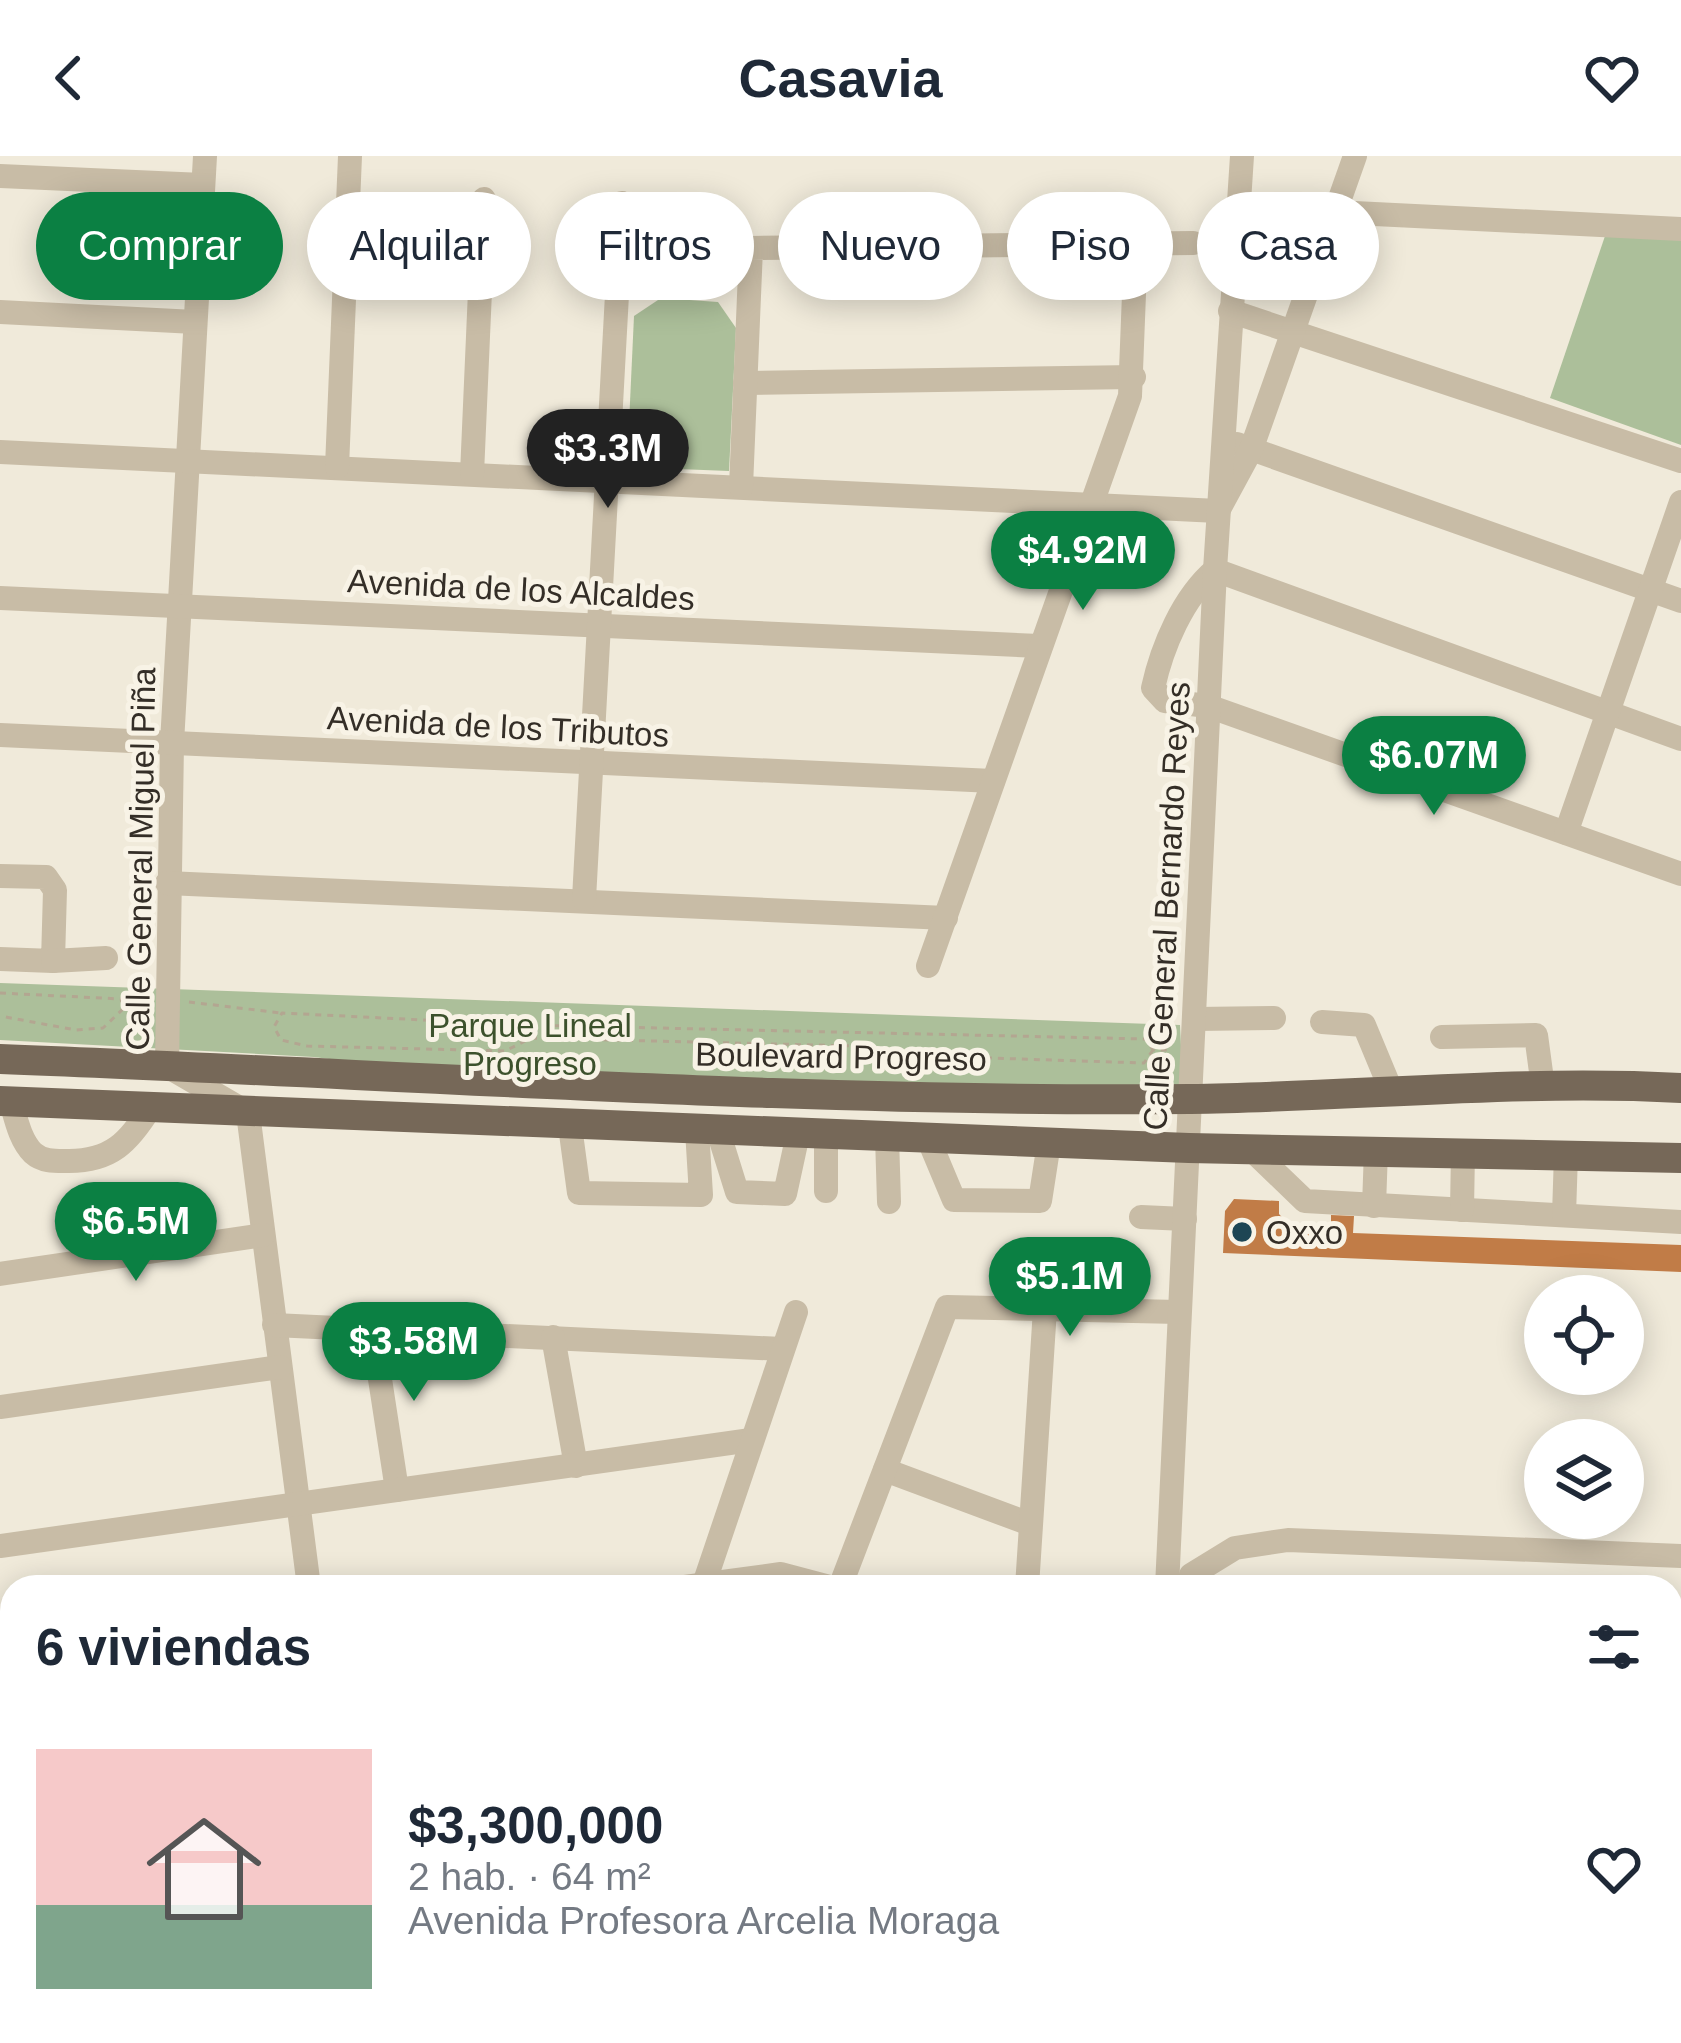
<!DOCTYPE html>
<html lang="es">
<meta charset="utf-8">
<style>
:root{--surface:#fff;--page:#f2f2f3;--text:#1f2937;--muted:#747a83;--line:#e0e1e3;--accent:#0b8043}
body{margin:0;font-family:Arial,sans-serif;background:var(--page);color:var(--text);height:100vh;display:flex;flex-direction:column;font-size:45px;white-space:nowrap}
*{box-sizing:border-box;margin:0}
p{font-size:39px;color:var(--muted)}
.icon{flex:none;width:66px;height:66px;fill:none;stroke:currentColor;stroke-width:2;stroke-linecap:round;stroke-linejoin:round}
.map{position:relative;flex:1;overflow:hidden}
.sheet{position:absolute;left:0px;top:1419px;width:1683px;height:468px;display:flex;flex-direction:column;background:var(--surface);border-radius:36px 36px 0 0;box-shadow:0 6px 30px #0003}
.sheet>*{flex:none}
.guide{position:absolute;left:36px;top:36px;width:1611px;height:108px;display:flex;gap:24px}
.fabs{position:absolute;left:1524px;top:1119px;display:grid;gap:24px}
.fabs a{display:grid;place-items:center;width:120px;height:120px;border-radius:50%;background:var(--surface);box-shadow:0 6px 30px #0003;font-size:60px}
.price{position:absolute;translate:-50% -102px;padding:0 27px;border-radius:42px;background:var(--accent);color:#fff;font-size:39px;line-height:78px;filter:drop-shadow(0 3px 6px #0008)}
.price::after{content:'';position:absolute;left:50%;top:72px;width:36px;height:27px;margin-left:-18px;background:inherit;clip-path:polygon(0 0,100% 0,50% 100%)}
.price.on{background:#222;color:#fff}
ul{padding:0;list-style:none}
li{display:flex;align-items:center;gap:36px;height:300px;padding:0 36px}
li+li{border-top:3px solid var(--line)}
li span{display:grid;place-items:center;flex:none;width:336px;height:240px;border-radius:0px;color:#555}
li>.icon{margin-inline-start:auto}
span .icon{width:144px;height:144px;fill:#fffc;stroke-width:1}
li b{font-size:51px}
h2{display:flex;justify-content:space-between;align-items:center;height:144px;padding:0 36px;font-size:51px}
.tag{padding:0 42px;border-radius:54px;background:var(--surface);box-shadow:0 6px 30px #0003;font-size:42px;line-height:108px}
.tag.on{background:var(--accent);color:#fff}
header{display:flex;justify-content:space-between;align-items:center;height:156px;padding:0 36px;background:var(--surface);font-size:54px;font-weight:600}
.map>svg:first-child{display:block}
.green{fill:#acbf9a}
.building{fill:#c17c47}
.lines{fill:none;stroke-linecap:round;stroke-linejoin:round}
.path{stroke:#b3a691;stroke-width:3;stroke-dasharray:6 6;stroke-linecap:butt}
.minor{stroke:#c8bca6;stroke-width:24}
.major{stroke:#766858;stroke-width:30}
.poi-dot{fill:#1e4654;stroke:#f8f3e6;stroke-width:4.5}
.labels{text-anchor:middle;stroke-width:10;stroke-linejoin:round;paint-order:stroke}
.street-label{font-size:33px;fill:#342e27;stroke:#f8f3e6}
.park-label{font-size:33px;fill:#3c512c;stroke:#f8f3e6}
.poi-label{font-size:33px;fill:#342e27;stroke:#f8f3e6;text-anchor:start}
</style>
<header><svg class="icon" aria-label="back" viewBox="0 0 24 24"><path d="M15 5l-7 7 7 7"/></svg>Casavia<svg class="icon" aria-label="heart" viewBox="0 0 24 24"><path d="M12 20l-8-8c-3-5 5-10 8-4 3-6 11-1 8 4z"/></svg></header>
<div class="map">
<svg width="1681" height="1887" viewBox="0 0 1681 1887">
<rect width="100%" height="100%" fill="#f0eada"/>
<!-- green -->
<g class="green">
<polygon points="1605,80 1681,84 1681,289 1550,242"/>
<polygon points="661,142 718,146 736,172 729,315 627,311 634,160"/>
<polygon points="0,827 1180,869 1183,932 535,930 314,901 0,884"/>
</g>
<!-- building -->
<g class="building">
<polygon points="1250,78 1298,97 1288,123 1250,108"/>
<polygon points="1234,1043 1279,1045 1279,1058 1291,1071 1331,1072 1331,1059 1354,1060 1353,1077 1681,1089 1681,1116 1223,1097 1225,1055"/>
</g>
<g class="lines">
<!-- path -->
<g class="path">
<polyline points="0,837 121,843 124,852 103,872 76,874 0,860"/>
<polyline points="123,843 143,843"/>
<polyline points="189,846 281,857"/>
<polyline points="1153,894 1144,907 897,899 856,890 531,882 505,895 307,890 281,884 274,871 282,857 525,869 1146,883 1153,894 1170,894"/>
</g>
<!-- minor -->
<g class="minor">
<polyline points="205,0 172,587 167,910 248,957 309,1431"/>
<polyline points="0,20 203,29"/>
<polyline points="1334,56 1681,73"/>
<polyline points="1230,155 1681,305"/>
<polyline points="0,156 195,166"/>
<polyline points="745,227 1134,221"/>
<polyline points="1237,288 1681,445"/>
<polyline points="0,296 1218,355 1251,294 1355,0"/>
<polyline points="337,311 350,0"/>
<polyline points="472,318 484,43"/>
<polyline points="741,331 751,92 1193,87"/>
<polyline points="0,442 1039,490"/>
<polyline points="0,579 993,625"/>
<path d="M 1681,583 L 1215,414 C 1183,441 1162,491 1153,532 L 1165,545 L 1208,550 L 1681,718"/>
<polyline points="1566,677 1681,346"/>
<polyline points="0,720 46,721 55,734 53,805 0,803"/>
<polyline points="167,727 946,762"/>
<polyline points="584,743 622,47"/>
<polyline points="53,805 106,802"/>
<polyline points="928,810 1130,240 1136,87"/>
<polyline points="1196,863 1274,862"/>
<polyline points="1322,866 1364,869 1391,934"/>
<polyline points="1442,881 1536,879 1543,931"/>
<path d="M 11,946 C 16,963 20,984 33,997 C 43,1006 56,1005 69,1005 C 111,1005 129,986 150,952"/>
<polyline points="570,970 579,1037 701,1039 697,974"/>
<polyline points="718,975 737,1036 785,1038 798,978"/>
<polyline points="826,979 826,1035"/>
<polyline points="887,981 889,1046"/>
<polyline points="928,982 954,1044 1040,1045 1049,987"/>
<polyline points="1251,993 1305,1045 1681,1066"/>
<polyline points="1374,1050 1376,994"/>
<polyline points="1462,1054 1463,995"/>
<polyline points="1564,1059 1566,998"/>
<polyline points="1141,1061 1185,1063"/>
<polyline points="0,1118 263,1079"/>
<polyline points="274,1169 782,1193"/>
<polyline points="372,1171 397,1334"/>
<polyline points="553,1181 576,1310"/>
<polyline points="0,1251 280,1211"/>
<polyline points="885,1314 1030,1368"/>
<polyline points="0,1390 751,1284"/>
<polyline points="1191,1419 1235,1392 1288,1384 1681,1400"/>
<polyline points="704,1428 796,1156"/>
<polyline points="685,1431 781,1418 830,1431"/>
<polyline points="840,1431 947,1151 1179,1156"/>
<polyline points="1027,1431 1045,1153"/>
<polyline points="1167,1431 1215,414 1242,0"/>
<polyline points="0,1531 12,1529"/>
<polyline points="1671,1600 1681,1598"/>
<polyline points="0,1677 12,1675"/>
<polyline points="1671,1732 1681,1735"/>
<polyline points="0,1820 12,1818"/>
<polyline points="371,1875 372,1887"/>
<polyline points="783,1875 785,1887"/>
<polyline points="1192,1875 1194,1887"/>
<polyline points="575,1887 661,1875"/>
<polyline points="1600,1887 1681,1875"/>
</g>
<!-- major -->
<g class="major">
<path d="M 0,903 C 397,918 793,947 1190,943 C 1354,941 1517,923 1681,932"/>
<polyline points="0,945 1189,992 1681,1002"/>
</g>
</g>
<!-- markers -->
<circle class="poi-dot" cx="1242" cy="1076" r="12"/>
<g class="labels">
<!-- street labels -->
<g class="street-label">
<text transform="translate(521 433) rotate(3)" y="12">Avenida de los Alcaldes</text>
<text transform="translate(498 570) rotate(3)" y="12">Avenida de los Tributos</text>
<text transform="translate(140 703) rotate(-89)" y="12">Calle General Miguel Piña</text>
<text transform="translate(1166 750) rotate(-87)" y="12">Calle General Bernardo Reyes</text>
<text transform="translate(841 900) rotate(1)" y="12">Boulevard Progreso</text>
</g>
<!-- park labels -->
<g class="park-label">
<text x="530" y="881">Parque Lineal<tspan x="530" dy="38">Progreso</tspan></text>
</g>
<!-- poi labels -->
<g class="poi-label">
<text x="1266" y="1088">Oxxo</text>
</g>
</g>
</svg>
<div class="fabs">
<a><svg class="icon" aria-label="locate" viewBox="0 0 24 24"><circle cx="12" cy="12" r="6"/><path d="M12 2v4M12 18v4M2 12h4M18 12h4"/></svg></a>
<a><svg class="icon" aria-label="layers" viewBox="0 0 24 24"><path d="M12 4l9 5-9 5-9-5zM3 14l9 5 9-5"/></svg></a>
</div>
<b class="price on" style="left:608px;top:355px">$3.3M</b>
<b class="price" style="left:1083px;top:457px">$4.92M</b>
<b class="price" style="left:1434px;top:662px">$6.07M</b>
<b class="price" style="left:136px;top:1128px">$6.5M</b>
<b class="price" style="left:1070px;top:1183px">$5.1M</b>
<b class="price" style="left:414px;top:1248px">$3.58M</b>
<div class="guide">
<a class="tag on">Comprar</a>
<a class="tag">Alquilar</a>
<a class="tag">Filtros</a>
<a class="tag">Nuevo</a>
<a class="tag">Piso</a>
<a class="tag">Casa</a>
</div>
<section class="sheet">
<h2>6 viviendas<svg class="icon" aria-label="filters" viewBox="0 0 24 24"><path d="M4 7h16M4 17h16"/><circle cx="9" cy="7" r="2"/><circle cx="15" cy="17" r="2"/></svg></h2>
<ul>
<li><span style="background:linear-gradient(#f6c9c9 65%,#7fa58c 0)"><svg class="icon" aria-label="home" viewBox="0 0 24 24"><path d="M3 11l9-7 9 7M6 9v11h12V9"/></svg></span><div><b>$3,300,000</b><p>2 hab. · 64 m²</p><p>Avenida Profesora Arcelia Moraga</p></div><svg class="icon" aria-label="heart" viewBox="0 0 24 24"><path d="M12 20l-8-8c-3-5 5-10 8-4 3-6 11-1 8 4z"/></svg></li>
</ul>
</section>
</div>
